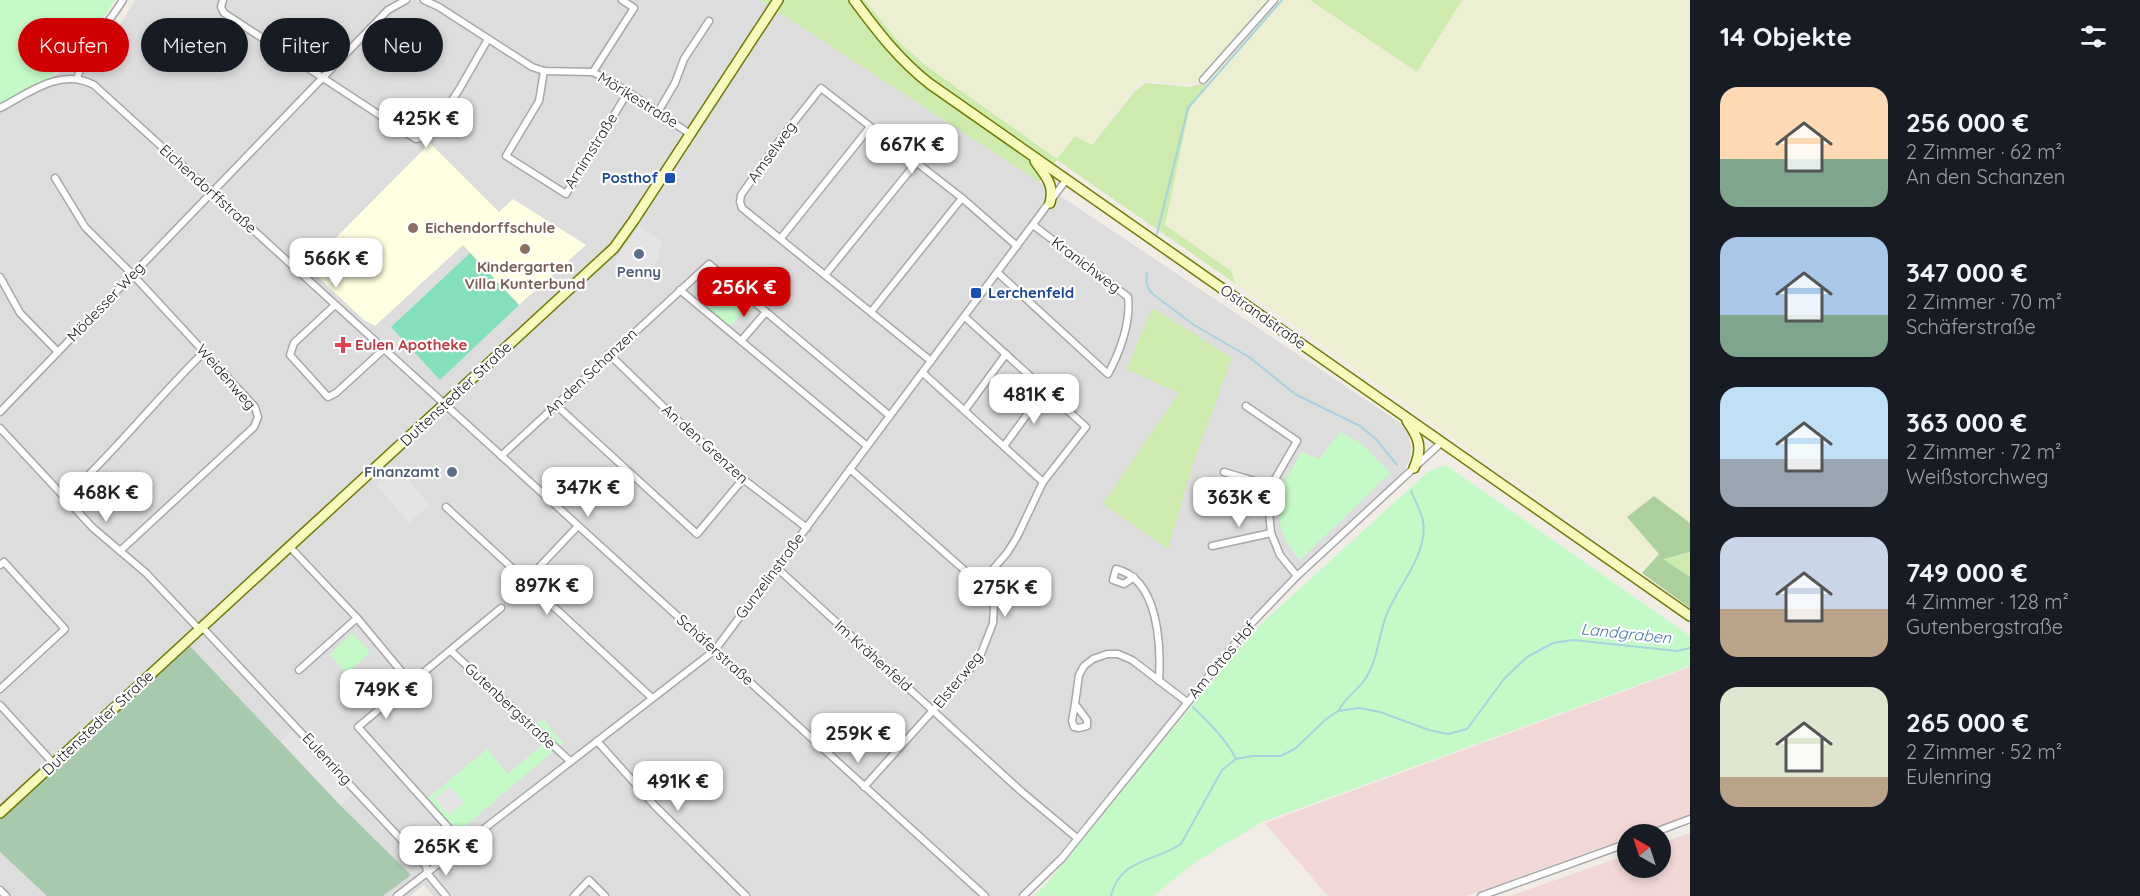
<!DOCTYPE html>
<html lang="de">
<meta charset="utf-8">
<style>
:root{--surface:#171b24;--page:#242831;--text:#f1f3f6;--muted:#9ea1a6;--accent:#d00002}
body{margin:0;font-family:Quicksand,sans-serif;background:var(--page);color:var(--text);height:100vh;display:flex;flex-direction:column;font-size:22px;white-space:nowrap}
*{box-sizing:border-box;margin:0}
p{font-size:20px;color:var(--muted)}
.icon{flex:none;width:33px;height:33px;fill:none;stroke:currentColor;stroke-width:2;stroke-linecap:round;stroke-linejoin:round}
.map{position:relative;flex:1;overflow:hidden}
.details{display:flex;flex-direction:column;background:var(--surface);width:450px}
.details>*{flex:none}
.guide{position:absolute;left:18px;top:18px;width:570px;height:54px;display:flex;gap:12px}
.needle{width:39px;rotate:321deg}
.tools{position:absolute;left:1617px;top:824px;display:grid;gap:12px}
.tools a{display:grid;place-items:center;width:54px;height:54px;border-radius:50%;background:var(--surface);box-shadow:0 3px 9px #0003;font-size:30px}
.price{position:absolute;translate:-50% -51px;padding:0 14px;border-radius:12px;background:#fff;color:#222;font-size:20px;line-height:39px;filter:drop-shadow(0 2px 3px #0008)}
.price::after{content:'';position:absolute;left:50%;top:36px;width:18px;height:14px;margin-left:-9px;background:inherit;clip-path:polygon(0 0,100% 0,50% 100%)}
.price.on{background:var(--accent);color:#fff}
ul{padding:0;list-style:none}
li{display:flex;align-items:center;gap:18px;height:150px;padding:0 30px}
li span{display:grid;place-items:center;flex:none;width:168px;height:120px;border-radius:18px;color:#555}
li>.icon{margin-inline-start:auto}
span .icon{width:72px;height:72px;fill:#fffc;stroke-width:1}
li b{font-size:26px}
h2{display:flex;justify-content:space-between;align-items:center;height:72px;padding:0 30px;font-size:26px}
.tag{padding:0 21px;border-radius:27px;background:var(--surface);box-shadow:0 3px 9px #0003;font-size:21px;line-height:54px}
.tag.on{background:var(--accent);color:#fff}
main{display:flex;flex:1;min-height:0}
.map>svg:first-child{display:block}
.residential{fill:#dedddd;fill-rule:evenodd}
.commercial{fill:#f1d7d6}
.education{fill:#ffffe1}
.farmland{fill:#edefd2}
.grass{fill:#ccebad}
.forest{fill:#abd09b}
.cemetery{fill:#a7caac}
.park{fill:#c4fac8}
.pitch{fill:#84e0bb}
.parking{fill:#e4e4e4}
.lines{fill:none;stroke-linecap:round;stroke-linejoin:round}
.stream{stroke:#a7d2de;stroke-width:2}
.street-casing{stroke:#a7a7a7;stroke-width:9}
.secondary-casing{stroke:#6e7a04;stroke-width:12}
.street{stroke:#fff;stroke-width:6}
.secondary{stroke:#f8fabb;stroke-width:9}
.transit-dot{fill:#1a4fb4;stroke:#fff;stroke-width:2}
.education-dot{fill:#8d6e63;stroke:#fff;stroke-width:2}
.service-dot{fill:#5c6f8a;stroke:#fff;stroke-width:2}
.health-dot{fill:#e0444e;stroke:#fff;stroke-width:2}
.labels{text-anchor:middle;stroke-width:4.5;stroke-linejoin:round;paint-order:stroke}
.street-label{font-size:15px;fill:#202020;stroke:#fff}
.transit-label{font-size:15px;font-weight:bold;fill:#164399;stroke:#fff;text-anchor:end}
.education-label{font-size:15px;font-weight:bold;fill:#785e54;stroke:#fff;text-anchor:start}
.service-label{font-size:15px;font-weight:bold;fill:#4e5e75;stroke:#fff}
.health-label{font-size:15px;font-weight:bold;fill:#be3a42;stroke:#fff;text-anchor:start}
.water-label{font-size:16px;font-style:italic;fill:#487aa9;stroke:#fff}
</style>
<main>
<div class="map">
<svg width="1690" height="896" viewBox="0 0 1690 896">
<rect width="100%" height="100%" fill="#f1ede6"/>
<!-- residential -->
<g class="residential">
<path d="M 135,0 L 760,0 L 1044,185 L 1399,422 L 1408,434 L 1411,448 L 1410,459 L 1403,472 L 1370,506 L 1245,625 L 1036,882 L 1019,896 L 433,896 L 424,885 L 410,896 L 383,896 L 410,874 L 341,806 L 189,645 L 0,819 L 0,106 L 97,52 L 122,22 ZM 1302,452 L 1319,459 L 1300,559 Z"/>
<polygon points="0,852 47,896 0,896"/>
</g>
<!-- commercial -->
<g class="commercial">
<polygon points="1690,667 1690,815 1638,834 1628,834 1627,838 1466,896 1328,896 1265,823"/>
<polygon points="1690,833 1690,896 1510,896 1627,855 1628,867 1660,867 1661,843"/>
</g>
<!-- education -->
<polygon class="education" points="430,143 499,212 513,199 586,245 519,305 463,245 375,326 364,320 307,267"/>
<!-- farmland -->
<g class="farmland">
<polygon points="864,0 1270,0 1204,76 1196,82 1185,84 1140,81 1091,144 1075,136 1057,160 925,65 897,40"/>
<polygon points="1276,0 1310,0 1417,72 1462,0 1690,0 1690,523 1654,496 1627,516 1658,553 1642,572 1236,284 1231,271 1164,225 1188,108 1208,85 1201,84"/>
</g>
<!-- grass -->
<g class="grass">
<polygon points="760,0 864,0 897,40 925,65 1057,159 1075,136 1092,145 1135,91 1146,83 1189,87 1201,84 1208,85 1190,106 1165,225 1231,271 1236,284 1057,160 1039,182"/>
<polygon points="1310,0 1462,0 1417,72"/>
<polygon points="1153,308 1232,358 1193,464 1168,549 1103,504 1179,393 1126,369"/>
<polygon points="1690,552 1690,577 1662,559"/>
</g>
<!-- forest -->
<polygon class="forest" points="1654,496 1690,523 1690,552 1663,559 1690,577 1690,608 1642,573 1659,554 1627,517"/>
<!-- cemetery -->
<polygon class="cemetery" points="189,645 341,806 411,875 383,896 47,896 0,852 0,819"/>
<!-- park -->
<g class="park">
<polygon points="0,0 115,0 103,18 50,78 0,104"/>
<polygon points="728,283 750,302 730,327 707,307"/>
<path d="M 1340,432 L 1361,443 L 1390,473 L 1300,560 C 1285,544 1273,517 1280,495 C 1284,480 1295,465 1301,452 L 1319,459 Z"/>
<polygon points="1446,465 1690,636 1690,666 1262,822 1197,861 1153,896 1033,896 1045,886 1251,633 1429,471"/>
<polygon points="352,633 370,652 347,674 330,654"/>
<polygon points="543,719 563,743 457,833 428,798 487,749 508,774 543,744 530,729"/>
</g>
<!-- pitch -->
<polygon class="pitch" points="470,253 519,305 440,380 391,327"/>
<!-- parking -->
<g class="parking">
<polygon points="639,226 663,242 657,252 660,255 645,277 637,277 633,282 613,263"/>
<polygon points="397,466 430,505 409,523 376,485"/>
<polygon points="292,730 352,795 341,806 281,741"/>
<polygon points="450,786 464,803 449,815 435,799"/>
</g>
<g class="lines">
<!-- stream -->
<g class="stream">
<polyline points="1157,234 1188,108 1282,0"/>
<path d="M 1147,273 C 1146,283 1146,288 1154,295 L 1194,325 L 1249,357 L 1295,394 L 1360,426 L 1376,439 L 1397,465"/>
<path d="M 1193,707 C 1209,723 1226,739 1236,759"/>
<path d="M 1339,710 C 1345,698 1355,692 1363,682 C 1376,665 1378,642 1384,622 C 1393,590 1429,557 1423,521 C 1421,511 1415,501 1411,491"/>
<path d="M 1111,896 C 1120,858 1155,862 1181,844 L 1222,770 L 1236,759 L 1252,756 L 1281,756 L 1296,748 L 1325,720 L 1338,711 L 1359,708 L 1380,712 L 1429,730 L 1448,734 L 1467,729 L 1504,679 L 1527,657 L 1553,643 L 1573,640 L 1677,651 L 1690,648"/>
</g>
<defs>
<g id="street">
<polyline points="223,0 221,7 224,13 416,139 429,136 460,88 488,39"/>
<polyline points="424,0 439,7 532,67 544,71 593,72 628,92 690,134"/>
<polyline points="544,71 539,101 506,156 566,194 628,92"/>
<polyline points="593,72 634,8 622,0"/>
<path d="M 77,79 C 85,49 107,25 123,0"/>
<polyline points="1203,80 1274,0"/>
<path d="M 0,108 C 29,93 61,67 94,85 L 985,896"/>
<polyline points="658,112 675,83 684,59 709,21"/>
<polyline points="55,178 85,227 133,275 255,407 258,417 254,427 120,551"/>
<polyline points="781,238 870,127"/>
<path d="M 998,273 L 1108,374 C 1120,352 1131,322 1128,297 L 1033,225"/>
<polyline points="825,275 916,163"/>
<polyline points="0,277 20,313 58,352"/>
<polyline points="680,290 867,446"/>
<polyline points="335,305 294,343 290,355 328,397 336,393 384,349"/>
<polyline points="871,312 962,198"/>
<polyline points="965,317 1086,427 1043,482"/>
<polyline points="741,341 766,312"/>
<polyline points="609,354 673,416 743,479 807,528"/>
<polyline points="931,361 742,208 740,202 741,195 782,137 821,88 962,198 1017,246"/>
<polyline points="923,373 1043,482 1017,537 1007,553 980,584"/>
<polyline points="556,405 697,534 743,479"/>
<polyline points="1246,406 1297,441 1271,486 1269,512 1271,533 1280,555 1297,576"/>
<polyline points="965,410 1006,354"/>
<polyline points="0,412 388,10 406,0"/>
<polyline points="0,428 93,528 146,573 199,629"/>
<polyline points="1004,446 1045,390"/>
<polyline points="501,456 709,264 890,416"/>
<polyline points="850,469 980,584 992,596 994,606 993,623 981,654 973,666 864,787"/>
<polyline points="1224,472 1271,486"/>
<path d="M 65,498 C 115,452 156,399 204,352"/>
<polyline points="446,507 526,581"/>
<polyline points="578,526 526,581 652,698"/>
<polyline points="289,546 357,618 411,683"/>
<polyline points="1212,546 1271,533"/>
<polyline points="0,565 4,562 65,629 0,689"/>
<polyline points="777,568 1022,792 1077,838"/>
<path d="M 1134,577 L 1124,584 L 1113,580 L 1116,569 C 1159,579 1161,646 1159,681"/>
<polyline points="202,627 426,866 427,873 446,896"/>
<polyline points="451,651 570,761"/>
<polyline points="299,670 357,618"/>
<polyline points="1075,704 1072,721 1074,727 1079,728 1087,726 1087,720 1075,704 1079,675 1084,666 1093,659 1107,654 1118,654 1132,660 1187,702"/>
<polyline points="0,705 54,764"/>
<polyline points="597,741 655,806 746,896"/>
<polyline points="1650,834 1690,819"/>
<polyline points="464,845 358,727 501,608"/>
<polyline points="0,890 6,896"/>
<polyline points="397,896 715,650 1066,180"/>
<polyline points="574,896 589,880 605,896"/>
<polyline points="1023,896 1062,858 1251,624 1297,576 1442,442"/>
<polyline points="1481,896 1628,843"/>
</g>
<g id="secondary">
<path d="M 854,0 C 877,31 899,60 930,84 L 1690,616"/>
<path d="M 1035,161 C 1045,176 1055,184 1050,203"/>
<path d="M 1407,421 C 1419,438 1423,448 1414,468"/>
<polyline points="0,813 614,248 634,220 778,0"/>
</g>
</defs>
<!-- street casing -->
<use href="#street" class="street-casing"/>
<!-- secondary casing -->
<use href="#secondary" class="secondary-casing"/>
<!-- street -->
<use href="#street" class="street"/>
<!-- secondary -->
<use href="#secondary" class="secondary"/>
</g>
<!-- markers -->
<g class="transit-dot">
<rect x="664" y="172" width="12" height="12" rx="3"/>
<rect x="970" y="287" width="12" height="12" rx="3"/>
</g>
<g class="education-dot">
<circle cx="413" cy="228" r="6"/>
<circle cx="525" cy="249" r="6"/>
</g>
<g class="service-dot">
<circle cx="639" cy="254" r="6"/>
<circle cx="452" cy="472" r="6"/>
</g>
<path class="health-dot" d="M340 336h6v6h6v6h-6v6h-6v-6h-6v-6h6z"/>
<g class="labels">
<!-- street labels -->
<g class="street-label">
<text transform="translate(638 100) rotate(32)" y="5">Mörikestraße</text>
<text transform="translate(591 151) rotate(-58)" y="5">Arnimstraße</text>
<text transform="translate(772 152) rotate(-54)" y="5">Amselweg</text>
<text transform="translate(208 189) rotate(42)" y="5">Eichendorffstraße</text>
<text transform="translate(1086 265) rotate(37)" y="5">Kranichweg</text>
<text transform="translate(106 302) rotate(-46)" y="5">Mödesser Weg</text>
<text transform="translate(1263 317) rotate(35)" y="5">Ostrandstraße</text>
<text transform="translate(591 372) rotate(-43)" y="5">An den Schanzen</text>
<text transform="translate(226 377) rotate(49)" y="5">Weidenweg</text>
<text transform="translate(456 394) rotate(-43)" y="5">Duttenstedter Straße</text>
<text transform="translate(705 444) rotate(42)" y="5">An den Grenzen</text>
<text transform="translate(770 576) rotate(-53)" y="5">Gunzelinstraße</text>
<text transform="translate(715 650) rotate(42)" y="5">Schäferstraße</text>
<text transform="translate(873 656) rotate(42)" y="5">Im Krähenfeld</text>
<text transform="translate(1222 660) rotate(-50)" y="5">Am Ottos Hof</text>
<text transform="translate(958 680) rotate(-51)" y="5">Elsterweg</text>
<text transform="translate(510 706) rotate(43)" y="5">Gutenbergstraße</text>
<text transform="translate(98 723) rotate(-43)" y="5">Duttenstedter Straße</text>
<text transform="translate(327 759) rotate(47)" y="5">Eulenring</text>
</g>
<!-- transit labels -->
<g class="transit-label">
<text x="658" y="183">Posthof</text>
<text x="988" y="298" text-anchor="start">Lerchenfeld</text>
</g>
<!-- education labels -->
<g class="education-label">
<text x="425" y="233">Eichendorffschule</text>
<text x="525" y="272" text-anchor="middle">Kindergarten<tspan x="525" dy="17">Villa Kunterbund</tspan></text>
</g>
<!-- service labels -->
<g class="service-label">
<text x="639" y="277">Penny</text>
<text x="440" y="477" text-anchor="end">Finanzamt</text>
</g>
<!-- health labels -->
<g class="health-label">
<text x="355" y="350">Eulen Apotheke</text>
</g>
<!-- water labels -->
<g class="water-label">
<text transform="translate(1626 633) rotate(6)" y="6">Landgraben</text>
</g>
</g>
</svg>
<div class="tools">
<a><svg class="needle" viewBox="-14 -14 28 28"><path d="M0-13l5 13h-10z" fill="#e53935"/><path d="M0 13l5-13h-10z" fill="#9ea1a6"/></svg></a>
</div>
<b class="price" style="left:426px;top:149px">425K €</b>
<b class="price" style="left:912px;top:175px">667K €</b>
<b class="price" style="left:336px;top:289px">566K €</b>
<b class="price on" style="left:744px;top:318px">256K €</b>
<b class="price" style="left:1034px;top:425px">481K €</b>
<b class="price" style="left:588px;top:518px">347K €</b>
<b class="price" style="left:106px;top:523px">468K €</b>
<b class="price" style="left:1239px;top:528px">363K €</b>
<b class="price" style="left:547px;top:616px">897K €</b>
<b class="price" style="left:1005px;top:618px">275K €</b>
<b class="price" style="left:386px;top:720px">749K €</b>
<b class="price" style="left:858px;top:764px">259K €</b>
<b class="price" style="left:678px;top:812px">491K €</b>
<b class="price" style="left:446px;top:877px">265K €</b>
<div class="guide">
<a class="tag on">Kaufen</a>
<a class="tag">Mieten</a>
<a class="tag">Filter</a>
<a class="tag">Neu</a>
</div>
</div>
<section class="details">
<h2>14 Objekte<svg class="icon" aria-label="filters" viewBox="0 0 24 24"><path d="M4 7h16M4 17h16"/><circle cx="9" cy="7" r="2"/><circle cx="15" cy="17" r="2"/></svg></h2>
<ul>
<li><span style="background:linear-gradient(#ffd9b3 60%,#7fa58c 0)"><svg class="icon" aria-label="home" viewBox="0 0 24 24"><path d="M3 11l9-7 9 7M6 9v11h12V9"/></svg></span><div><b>256 000 €</b><p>2 Zimmer · 62 m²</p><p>An den Schanzen</p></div></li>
<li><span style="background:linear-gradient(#a9c7e8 65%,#7fa58c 0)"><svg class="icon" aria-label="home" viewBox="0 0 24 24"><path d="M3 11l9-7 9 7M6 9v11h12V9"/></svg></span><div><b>347 000 €</b><p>2 Zimmer · 70 m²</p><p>Schäferstraße</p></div></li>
<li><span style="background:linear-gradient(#bfe0f5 60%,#9aa5b1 0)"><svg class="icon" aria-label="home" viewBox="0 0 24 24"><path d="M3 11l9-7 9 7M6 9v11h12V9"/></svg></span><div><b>363 000 €</b><p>2 Zimmer · 72 m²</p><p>Weißstorchweg</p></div></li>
<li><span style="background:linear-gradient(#c9d6e8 60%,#b9a48a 0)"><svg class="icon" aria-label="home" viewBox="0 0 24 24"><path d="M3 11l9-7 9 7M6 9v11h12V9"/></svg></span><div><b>749 000 €</b><p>4 Zimmer · 128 m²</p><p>Gutenbergstraße</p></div></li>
<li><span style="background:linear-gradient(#dfe7d0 75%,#b9a48a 0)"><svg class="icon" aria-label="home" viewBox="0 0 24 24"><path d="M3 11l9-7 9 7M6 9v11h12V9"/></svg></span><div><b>265 000 €</b><p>2 Zimmer · 52 m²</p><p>Eulenring</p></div></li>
</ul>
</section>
</main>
